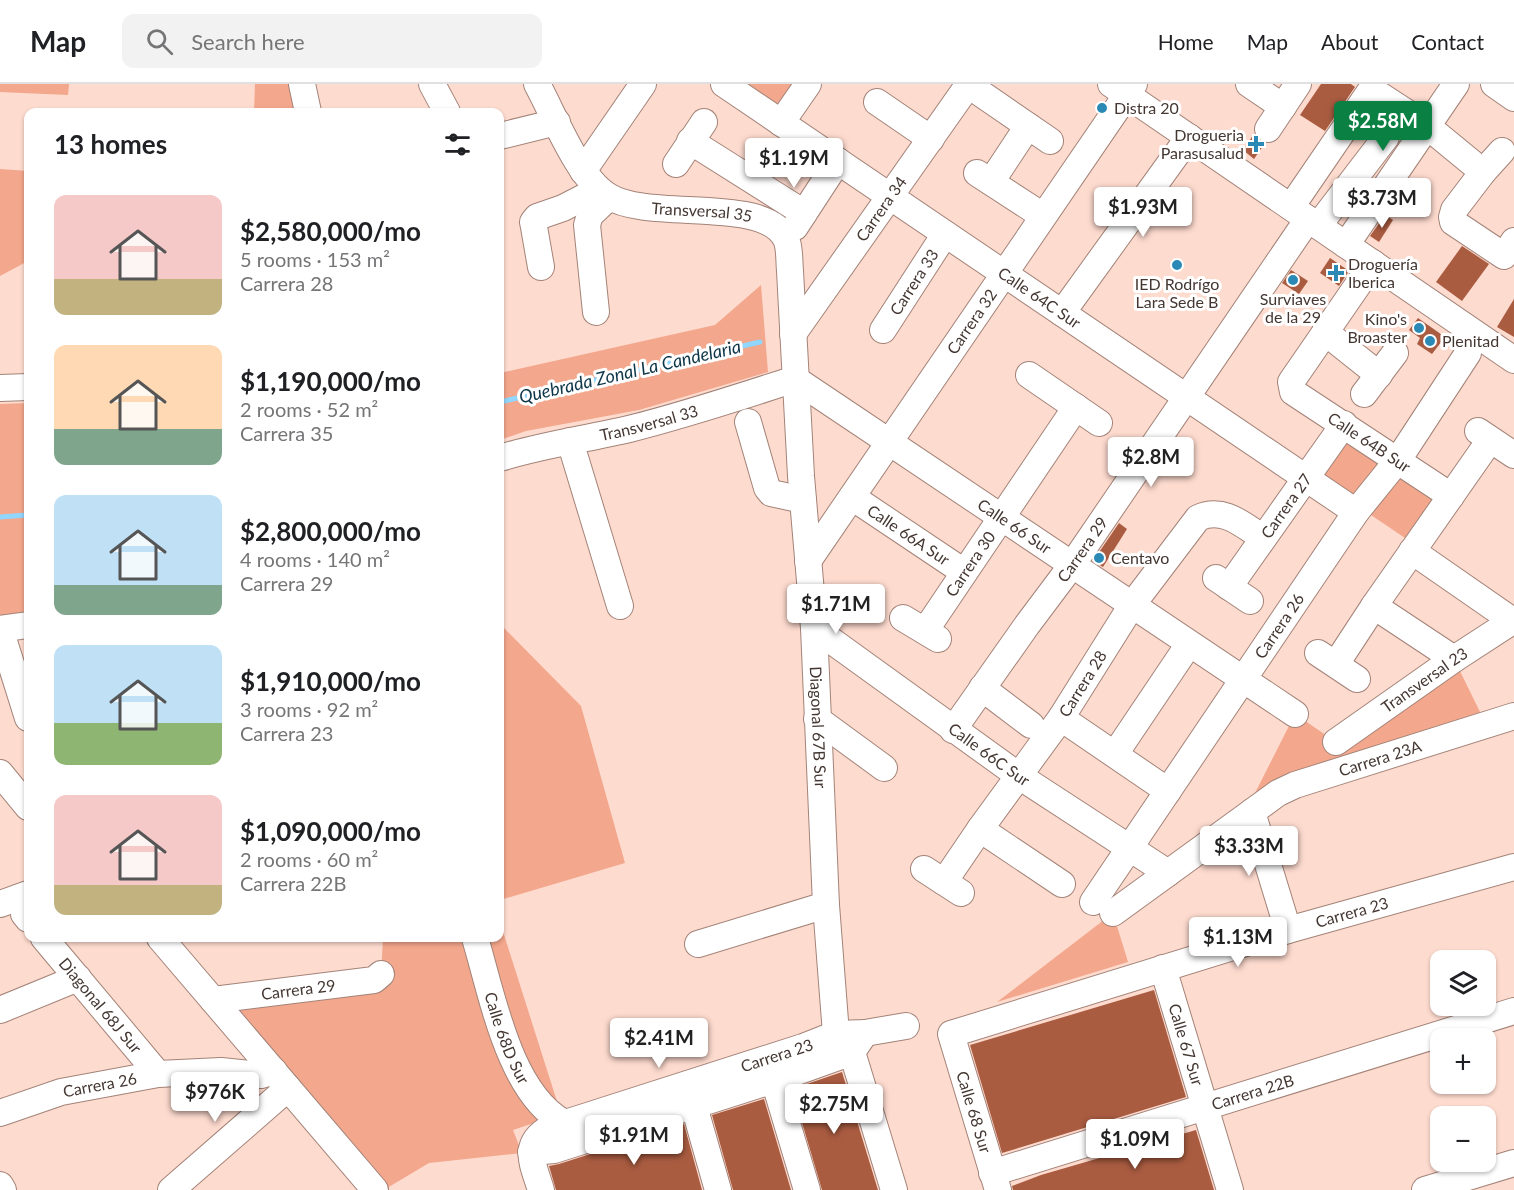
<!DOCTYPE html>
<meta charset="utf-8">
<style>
:root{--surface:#fff;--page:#f2f2f2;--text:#202124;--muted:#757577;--line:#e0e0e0;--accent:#0b8043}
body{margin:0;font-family:Lato,sans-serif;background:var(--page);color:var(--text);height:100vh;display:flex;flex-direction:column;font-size:22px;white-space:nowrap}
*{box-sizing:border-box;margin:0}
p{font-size:20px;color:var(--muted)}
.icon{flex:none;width:33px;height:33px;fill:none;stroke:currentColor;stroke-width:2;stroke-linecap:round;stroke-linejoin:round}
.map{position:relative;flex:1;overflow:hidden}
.details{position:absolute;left:24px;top:24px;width:480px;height:834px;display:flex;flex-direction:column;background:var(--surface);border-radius:12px;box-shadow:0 2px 4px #0004}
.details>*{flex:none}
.fabs{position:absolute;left:1430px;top:866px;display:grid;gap:12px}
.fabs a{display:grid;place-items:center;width:66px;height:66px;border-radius:12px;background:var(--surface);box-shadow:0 2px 4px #0004;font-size:30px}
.price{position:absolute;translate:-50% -51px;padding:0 14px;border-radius:6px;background:#fff;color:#222;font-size:20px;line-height:39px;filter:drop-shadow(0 2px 3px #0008)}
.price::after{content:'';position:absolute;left:50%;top:36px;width:18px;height:14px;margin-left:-9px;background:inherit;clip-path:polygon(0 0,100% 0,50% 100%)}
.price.active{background:var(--accent);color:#fff}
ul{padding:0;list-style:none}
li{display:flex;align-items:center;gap:18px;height:150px;padding:0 30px}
li span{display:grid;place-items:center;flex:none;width:168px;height:120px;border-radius:12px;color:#555}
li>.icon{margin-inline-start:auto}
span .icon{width:72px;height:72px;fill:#fffc;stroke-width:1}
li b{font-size:26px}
h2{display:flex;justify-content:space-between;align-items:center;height:72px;padding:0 30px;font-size:26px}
header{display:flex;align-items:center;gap:36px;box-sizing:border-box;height:84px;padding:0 30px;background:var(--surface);border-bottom:2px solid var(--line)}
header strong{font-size:28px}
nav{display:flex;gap:33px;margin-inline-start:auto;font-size:21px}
.search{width:420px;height:54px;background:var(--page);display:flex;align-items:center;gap:15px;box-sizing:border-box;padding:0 21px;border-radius:12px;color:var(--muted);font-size:22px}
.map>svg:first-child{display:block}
.green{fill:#f3a78c}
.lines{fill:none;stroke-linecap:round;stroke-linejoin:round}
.stream{stroke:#91d6fc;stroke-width:5}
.building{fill:#aa5c41}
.minor-casing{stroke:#a38378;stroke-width:28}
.minor{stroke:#fff;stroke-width:26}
.poi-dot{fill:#2b89b5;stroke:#fff;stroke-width:2}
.labels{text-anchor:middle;stroke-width:6;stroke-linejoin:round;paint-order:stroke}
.poi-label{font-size:16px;fill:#443732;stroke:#fff;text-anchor:start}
.street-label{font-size:16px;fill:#443732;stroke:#fff}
.water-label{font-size:18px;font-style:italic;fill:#0d3649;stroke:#fff}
</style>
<header>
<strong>Map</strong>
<div class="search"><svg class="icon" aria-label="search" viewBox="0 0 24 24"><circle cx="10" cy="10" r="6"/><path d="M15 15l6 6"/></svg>Search here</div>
<nav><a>Home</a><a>Map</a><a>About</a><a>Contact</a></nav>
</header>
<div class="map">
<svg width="1514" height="1106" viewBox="0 0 1514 1106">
<rect width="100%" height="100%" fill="#fedbcf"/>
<!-- green -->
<g class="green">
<polygon points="0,0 69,0 68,11 0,8"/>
<polygon points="255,0 290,0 296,28 254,28"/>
<polygon points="747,0 799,0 783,23"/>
<polygon points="0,85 28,87 28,177 0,192"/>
<polygon points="761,201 768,288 639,326 526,347 500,356 500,289 715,241"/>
<polygon points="28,319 28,527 0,532 0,320"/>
<polygon points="1346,349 1442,413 1411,458 1316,394"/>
<polygon points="500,540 581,622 625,779 500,816"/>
<polygon points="1454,575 1482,632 1254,711 1295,630 1336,658"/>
<polygon points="1113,829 1128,878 997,918"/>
<polygon points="500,838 561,1030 513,1046 522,1069 429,1079 387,1104 227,914 381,890 383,854 500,854"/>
</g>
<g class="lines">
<!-- stream -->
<g class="stream">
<polyline points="500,318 760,258"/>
<polyline points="0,433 28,431"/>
</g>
</g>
<!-- building -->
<g class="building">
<polygon points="1321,0 1351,0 1355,3 1325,47 1300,31"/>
<polygon points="1254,50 1259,57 1265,59 1254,75 1243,66"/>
<polygon points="1385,131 1393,136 1379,158 1370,152"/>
<polygon points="1462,162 1489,180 1462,217 1436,198"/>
<polygon points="1330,174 1349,187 1339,202 1320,189"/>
<polygon points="1291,186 1308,197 1299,210 1282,199"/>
<polygon points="1514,215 1514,253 1497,243"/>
<polygon points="1418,234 1445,253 1432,270 1417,260 1420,254 1409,246"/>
<polygon points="1119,439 1127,445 1103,483 1093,477"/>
<polygon points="1154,906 1186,1013 1002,1069 970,961"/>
<polygon points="842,988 878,1106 822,1106 792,1005"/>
<polygon points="764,1015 791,1106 733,1106 712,1031"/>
<polygon points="684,1040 702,1106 556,1106 549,1082 559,1080"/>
<polygon points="1196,1046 1214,1106 1013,1106 1012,1102 1041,1091"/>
</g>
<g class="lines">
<defs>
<g id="minor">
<polyline points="302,0 308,28"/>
<polyline points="432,0 447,28"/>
<path id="s1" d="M 537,0 C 554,31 578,94 608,112 C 649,138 765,111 786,155 C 790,163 789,177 790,187 L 801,392 L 814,544 L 826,821 L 836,950"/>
<path id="s2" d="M 724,0 L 1356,428"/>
<polyline points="967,0 1050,57"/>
<polyline points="1111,0 1514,276"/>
<polyline points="1249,0 1283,23"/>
<polyline points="1494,0 1514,14"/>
<polyline points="1372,6 1427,42 1483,88"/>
<polyline points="877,18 931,55"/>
<polyline points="781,39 808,0"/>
<polyline points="1268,45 1298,0"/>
<polyline points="500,52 557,38"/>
<polyline points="690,57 804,129"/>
<polyline points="1502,67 1483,88 1454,126 1452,133 1453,138 1504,172 1514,157"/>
<polyline points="676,80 704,38"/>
<polyline points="583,87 643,0"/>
<polyline points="977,89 1043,132"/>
<polyline points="991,98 1028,42"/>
<polyline points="1291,123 1371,6"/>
<polyline points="1318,142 1386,53"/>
<polyline points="795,143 838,77"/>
<polyline points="1346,161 1456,0"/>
<path id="s3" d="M 1373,179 L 1291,298 L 1293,308 L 1451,412"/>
<polyline points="541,183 534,143 533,138 537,133 563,124 598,106"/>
<polyline points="596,228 587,141 590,131 609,113"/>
<polyline points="1062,229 1189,53"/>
<path id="s4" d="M 883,246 L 945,150"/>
<polyline points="1325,248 1379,291"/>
<path id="s5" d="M 793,250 L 969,0"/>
<polyline points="1029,291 1099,339"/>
<polyline points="0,304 28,303"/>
<polyline points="1364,310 1395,269"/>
<polyline points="748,338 767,404 771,409 803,416"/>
<polyline points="1478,347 1514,371"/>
<polyline points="570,357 620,522"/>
<path id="s6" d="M 500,374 C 542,361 586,355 629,345 C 685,331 740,313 795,295 L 1295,630"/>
<path id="s7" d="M 852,413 L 964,488"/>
<polyline points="1412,467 1513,537"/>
<path id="s8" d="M 808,477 L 1134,0"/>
<polyline points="1216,494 1250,517"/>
<path id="s9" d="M 1229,503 L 1344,340"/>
<polyline points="1374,522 1454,575"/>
<polyline points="903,534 938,555"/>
<path id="s10" d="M 814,544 L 1019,692 L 1168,789"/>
<polyline points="0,545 28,634"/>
<polyline points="0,545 28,541"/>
<path id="s11" d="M 925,547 L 1076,323"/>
<polyline points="1318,569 1357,595"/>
<polyline points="1336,580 1374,522 1490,356"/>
<polyline points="982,604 1031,641"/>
<polyline points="1061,634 1168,707"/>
<polyline points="817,635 884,684"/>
<path id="s12" d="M 953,646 L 1027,541 L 1072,481 L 1308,135"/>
<path id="s13" d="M 1336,658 L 1454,575 L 1514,536"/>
<polyline points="1115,670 1189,560"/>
<polyline points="0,689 28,723"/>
<polyline points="1252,728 1288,846"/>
<polyline points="980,745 1062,800"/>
<polyline points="924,785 961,809"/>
<path id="s14" d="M 944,798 L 980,745 L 1061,634 L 1132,521 L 1198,434 C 1223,422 1243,441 1263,454"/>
<path id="s15" d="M 1093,818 L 1356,428 L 1398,376 L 1468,269"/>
<polyline points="0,820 28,810"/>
<path id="s16" d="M 1113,829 L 1278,709 L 1295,701 L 1514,632"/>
<polyline points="24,830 28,835"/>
<path id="s17" d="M 44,854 L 158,990"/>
<polyline points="160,854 375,1106"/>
<path id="s18" d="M 475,854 C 492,910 509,1008 563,1038"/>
<polyline points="698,860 826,821"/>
<path id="s19" d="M 1163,884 L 1230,1106"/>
<path id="s20" d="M 213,916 L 374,896 L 381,890"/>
<polyline points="0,926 78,894"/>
<polyline points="841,955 852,968 894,1106"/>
<polyline points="774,996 807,1106"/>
<polyline points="694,1022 718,1106"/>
<path id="s21" d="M 0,1029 L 61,1008 L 158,990 L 221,987 L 261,991 L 274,987"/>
<polyline points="531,1068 554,1066 774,996 852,968 865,949"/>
<path id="s22" d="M 992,1089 L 1514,927"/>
<polyline points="0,1101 3,1106"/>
<polyline points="171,1106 288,1004"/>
<path id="s23" d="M 541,1106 C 533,1080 521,1060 550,1044 L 803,963 L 836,950 L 865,949 L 906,942"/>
<path id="s24" d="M 998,1106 L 951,950 L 1288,846 L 1514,783"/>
<polyline points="1425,1106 1514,1079"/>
</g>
</defs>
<!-- minor casing -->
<use href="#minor" class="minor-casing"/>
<!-- minor -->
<use href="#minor" class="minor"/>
</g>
<!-- markers -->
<g class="poi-dot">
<circle cx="1102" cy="24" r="6"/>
<path d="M1253 51h6v6h6v6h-6v6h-6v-6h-6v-6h6z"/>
<circle cx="1177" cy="181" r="6"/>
<path d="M1333 180h6v6h6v6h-6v6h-6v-6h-6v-6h6z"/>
<circle cx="1293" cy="196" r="6"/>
<circle cx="1419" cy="244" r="6"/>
<circle cx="1430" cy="257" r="6"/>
<circle cx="1099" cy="474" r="6"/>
</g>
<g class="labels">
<!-- poi labels -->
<g class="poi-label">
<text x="1114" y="30">Distra 20</text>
<text x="1244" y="57" text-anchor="end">Drogueria<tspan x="1244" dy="18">Parasusalud</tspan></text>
<text x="1348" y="186">Droguería<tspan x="1348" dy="18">Iberica</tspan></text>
<text x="1177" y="206" text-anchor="middle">IED Rodrígo<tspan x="1177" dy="18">Lara Sede B</tspan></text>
<text x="1293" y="221" text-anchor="middle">Surviaves<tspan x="1293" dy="18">de la 29</tspan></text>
<text x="1407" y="241" text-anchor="end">Kino's<tspan x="1407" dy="18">Broaster</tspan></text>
<text x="1442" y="263">Plenitad</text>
<text x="1111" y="480">Centavo</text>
</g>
<!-- street labels -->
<g class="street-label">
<text dy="6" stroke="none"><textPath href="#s5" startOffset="153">Carrera 34</textPath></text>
<text dy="6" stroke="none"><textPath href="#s1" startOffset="230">Transversal 35</textPath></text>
<text dy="6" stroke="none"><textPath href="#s4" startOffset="57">Carrera 33</textPath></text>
<text dy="6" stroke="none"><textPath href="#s2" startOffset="381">Calle 64C Sur</textPath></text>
<text dy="6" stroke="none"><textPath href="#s8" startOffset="290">Carrera 32</textPath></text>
<text dy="6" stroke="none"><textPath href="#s6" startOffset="153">Transversal 33</textPath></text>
<text dy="6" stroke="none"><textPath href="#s3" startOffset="246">Calle 64B Sur</textPath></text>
<text dy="6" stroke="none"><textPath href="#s9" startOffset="99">Carrera 27</textPath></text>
<text dy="6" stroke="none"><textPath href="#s6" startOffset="570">Calle 66 Sur</textPath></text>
<text dy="6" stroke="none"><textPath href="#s7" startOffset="68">Calle 66A Sur</textPath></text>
<text dy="6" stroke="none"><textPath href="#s12" startOffset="222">Carrera 29</textPath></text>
<text dy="6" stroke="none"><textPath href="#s11" startOffset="81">Carrera 30</textPath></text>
<text dy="6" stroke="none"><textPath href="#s15" startOffset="333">Carrera 26</textPath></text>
<text dy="6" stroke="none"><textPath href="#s13" startOffset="108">Transversal 23</textPath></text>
<text dy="6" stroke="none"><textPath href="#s14" startOffset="242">Carrera 28</textPath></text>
<text dy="6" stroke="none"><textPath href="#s1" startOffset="812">Diagonal 67B Sur</textPath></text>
<text dy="6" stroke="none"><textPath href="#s10" startOffset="216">Calle 66C Sur</textPath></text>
<text dy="6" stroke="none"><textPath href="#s16" startOffset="312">Carrera 23A</textPath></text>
<text dy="6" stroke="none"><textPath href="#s24" startOffset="582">Carrera 23</textPath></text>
<text dy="6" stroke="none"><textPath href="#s20" startOffset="86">Carrera 29</textPath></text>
<text dy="6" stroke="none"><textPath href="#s17" startOffset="88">Diagonal 68J Sur</textPath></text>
<text dy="6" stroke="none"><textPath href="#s18" startOffset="105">Calle 68D Sur</textPath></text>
<text dy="6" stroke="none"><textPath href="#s19" startOffset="80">Calle 67 Sur</textPath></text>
<text dy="6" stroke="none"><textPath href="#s23" startOffset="309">Carrera 23</textPath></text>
<text dy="6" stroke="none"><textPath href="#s21" startOffset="104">Carrera 26</textPath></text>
<text dy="6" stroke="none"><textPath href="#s22" startOffset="273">Carrera 22B</textPath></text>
<text transform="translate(974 1028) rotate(73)" y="6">Calle 68 Sur</text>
</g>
<!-- water labels -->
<g class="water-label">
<text transform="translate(630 288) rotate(-13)" y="6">Quebrada Zonal La Candelaria</text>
</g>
</g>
</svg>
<div class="fabs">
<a><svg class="icon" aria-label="layers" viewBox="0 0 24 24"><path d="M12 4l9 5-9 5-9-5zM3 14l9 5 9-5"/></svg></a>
<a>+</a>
<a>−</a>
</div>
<b class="price active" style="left:1383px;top:68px">$2.58M</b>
<b class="price" style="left:794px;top:105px">$1.19M</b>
<b class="price" style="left:1382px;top:145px">$3.73M</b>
<b class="price" style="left:1143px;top:154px">$1.93M</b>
<b class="price" style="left:1151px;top:404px">$2.8M</b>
<b class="price" style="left:836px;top:551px">$1.71M</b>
<b class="price" style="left:1249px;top:793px">$3.33M</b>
<b class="price" style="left:1238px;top:884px">$1.13M</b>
<b class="price" style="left:659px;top:985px">$2.41M</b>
<b class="price" style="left:215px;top:1039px">$976K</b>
<b class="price" style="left:834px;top:1051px">$2.75M</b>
<b class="price" style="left:634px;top:1082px">$1.91M</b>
<b class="price" style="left:1135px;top:1086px">$1.09M</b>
<section class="details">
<h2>13 homes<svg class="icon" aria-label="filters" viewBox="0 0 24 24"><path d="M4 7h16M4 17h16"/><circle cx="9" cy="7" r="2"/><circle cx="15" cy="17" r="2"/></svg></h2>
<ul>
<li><span style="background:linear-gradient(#f6c9c9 70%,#c2b280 0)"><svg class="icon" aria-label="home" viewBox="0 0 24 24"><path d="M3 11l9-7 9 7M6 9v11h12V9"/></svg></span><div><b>$2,580,000/mo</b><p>5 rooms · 153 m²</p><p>Carrera 28</p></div></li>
<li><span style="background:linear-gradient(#ffd9b3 70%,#7fa58c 0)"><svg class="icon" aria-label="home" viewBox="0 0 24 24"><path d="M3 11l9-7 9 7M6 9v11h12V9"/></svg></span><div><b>$1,190,000/mo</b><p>2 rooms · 52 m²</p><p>Carrera 35</p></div></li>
<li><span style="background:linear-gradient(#bfe0f5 75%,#7fa58c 0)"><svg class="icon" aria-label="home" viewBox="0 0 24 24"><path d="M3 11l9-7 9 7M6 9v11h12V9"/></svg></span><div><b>$2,800,000/mo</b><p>4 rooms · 140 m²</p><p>Carrera 29</p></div></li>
<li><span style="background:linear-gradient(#bfe0f5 65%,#8fb573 0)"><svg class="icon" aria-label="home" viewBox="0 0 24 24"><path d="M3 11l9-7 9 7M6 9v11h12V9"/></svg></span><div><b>$1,910,000/mo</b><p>3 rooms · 92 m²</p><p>Carrera 23</p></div></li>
<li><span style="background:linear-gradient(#f6c9c9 75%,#c2b280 0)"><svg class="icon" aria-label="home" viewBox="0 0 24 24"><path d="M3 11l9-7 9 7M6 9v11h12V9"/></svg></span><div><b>$1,090,000/mo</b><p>2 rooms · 60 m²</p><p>Carrera 22B</p></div></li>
</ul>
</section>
</div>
